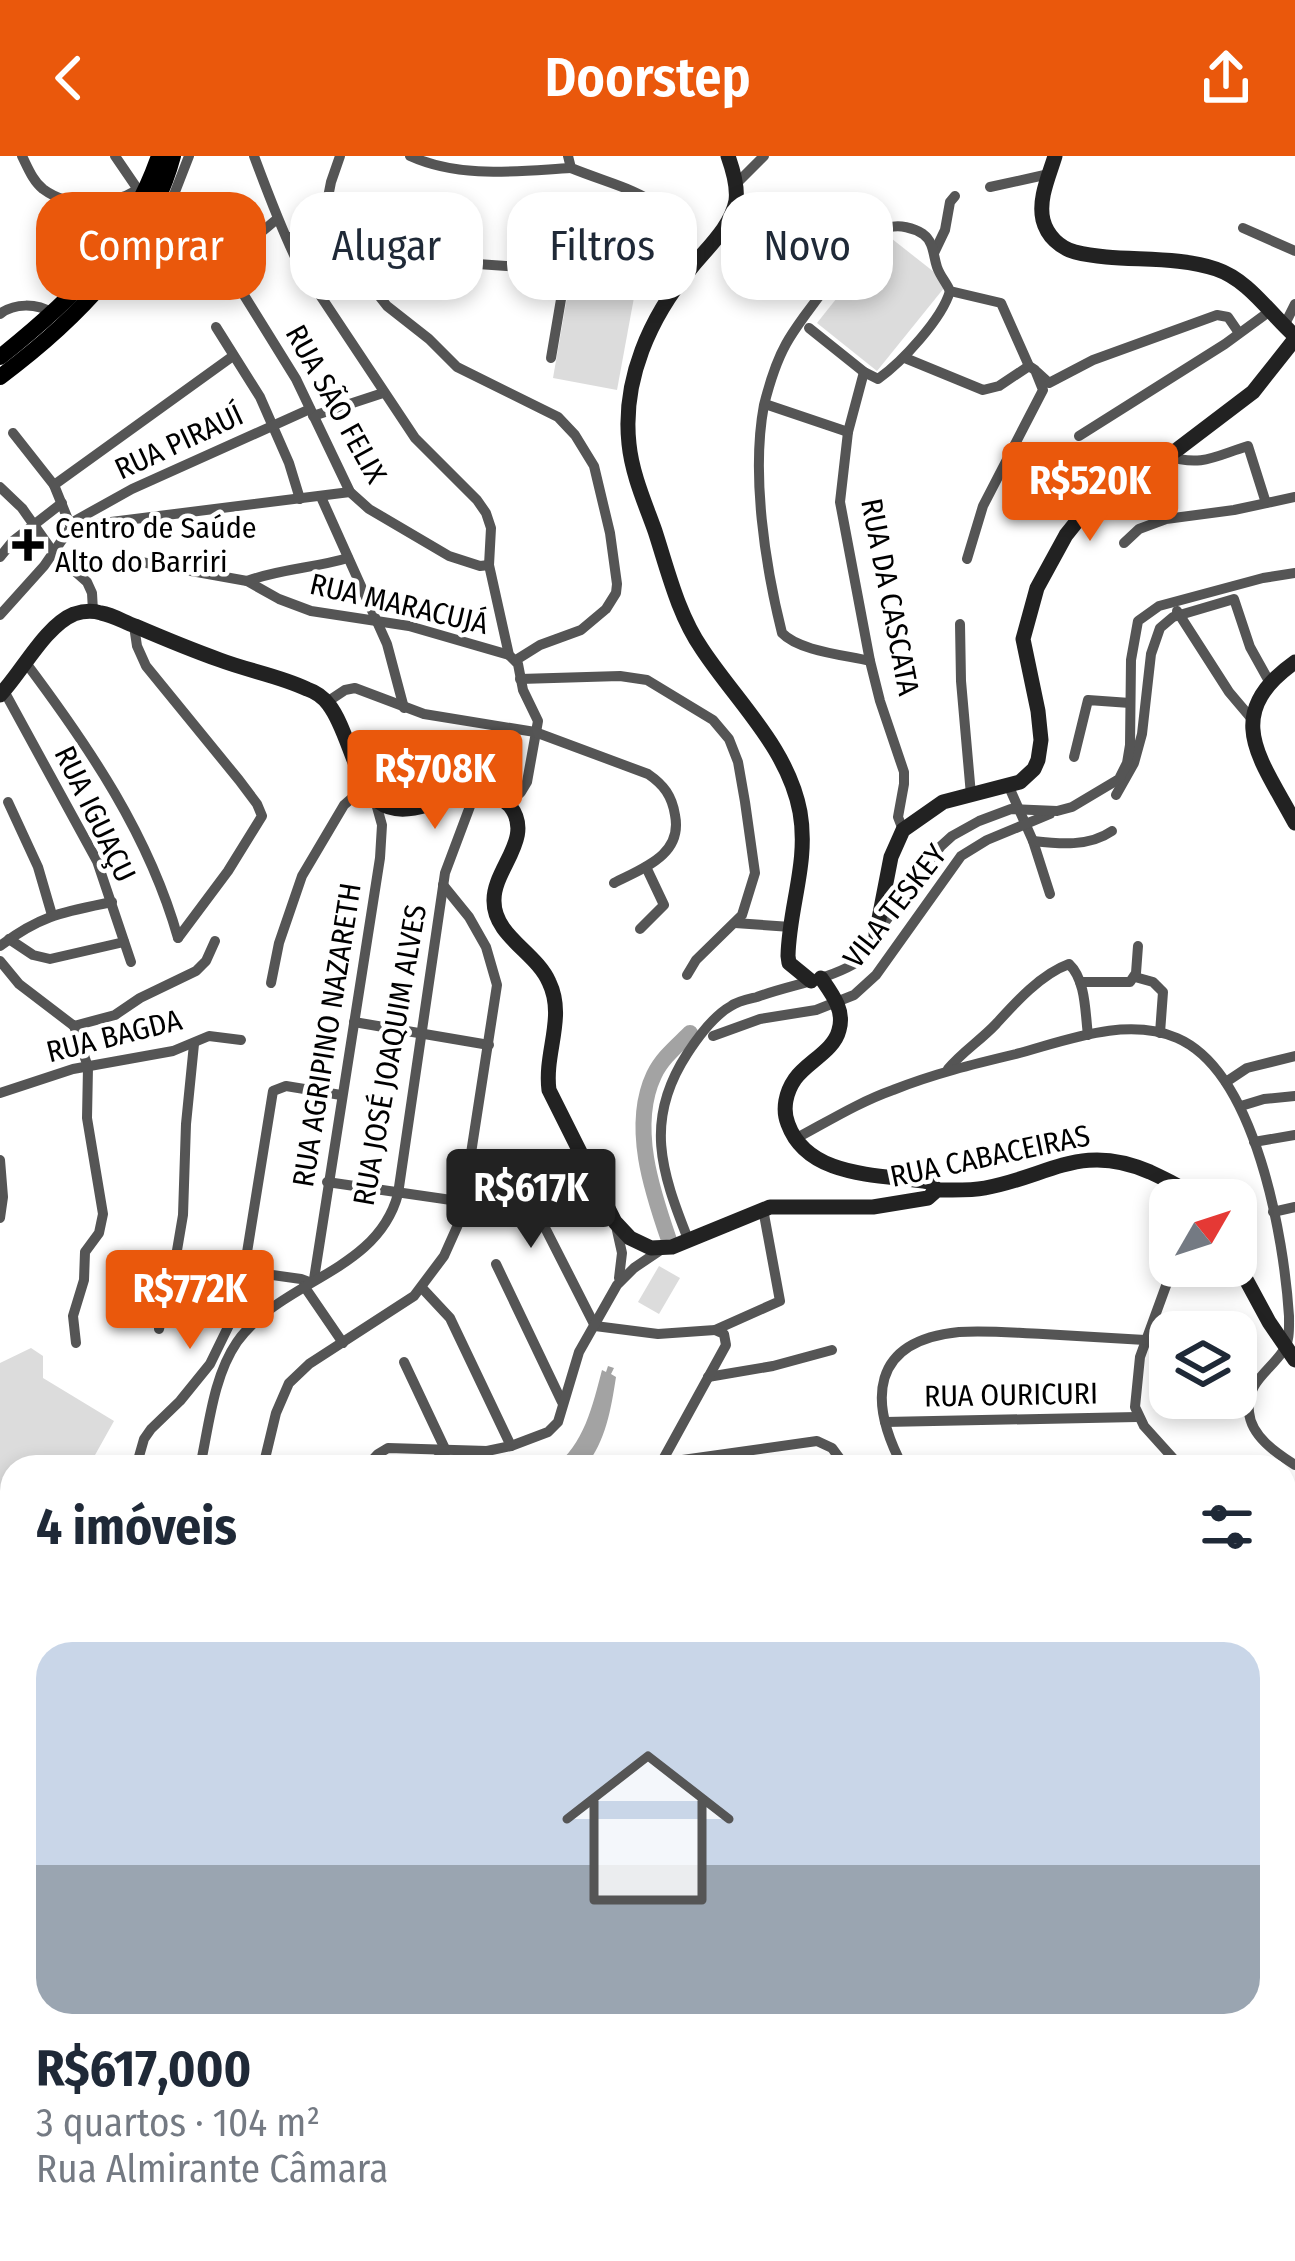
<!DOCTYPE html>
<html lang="pt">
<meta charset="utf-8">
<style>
:root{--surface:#fff;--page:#f2f2f3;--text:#1f2937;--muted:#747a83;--line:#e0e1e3;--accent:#ea580c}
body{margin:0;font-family:"Fira Sans Condensed",sans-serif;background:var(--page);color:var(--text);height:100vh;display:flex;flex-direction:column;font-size:45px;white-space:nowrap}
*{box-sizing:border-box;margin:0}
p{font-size:39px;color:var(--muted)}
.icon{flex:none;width:66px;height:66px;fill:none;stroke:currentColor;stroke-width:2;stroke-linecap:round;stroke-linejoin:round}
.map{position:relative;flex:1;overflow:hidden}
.panel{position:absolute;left:0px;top:1299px;width:1296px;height:807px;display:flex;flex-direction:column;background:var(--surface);border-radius:36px 36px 0 0;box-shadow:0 6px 18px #0003}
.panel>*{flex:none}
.hud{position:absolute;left:36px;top:36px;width:1224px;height:108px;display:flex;gap:24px}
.needle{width:78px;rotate:51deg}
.buttons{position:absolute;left:1149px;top:1023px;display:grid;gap:24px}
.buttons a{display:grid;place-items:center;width:108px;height:108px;border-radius:24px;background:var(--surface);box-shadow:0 6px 18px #0003;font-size:60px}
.price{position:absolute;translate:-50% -102px;padding:0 27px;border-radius:12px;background:var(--accent);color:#fff;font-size:39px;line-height:78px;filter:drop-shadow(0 3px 6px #0008)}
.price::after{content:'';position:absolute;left:50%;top:72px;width:36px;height:27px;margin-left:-18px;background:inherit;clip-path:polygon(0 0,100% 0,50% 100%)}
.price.selected{background:#222;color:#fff}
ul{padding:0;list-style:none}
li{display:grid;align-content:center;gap:24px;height:636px;padding:0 36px}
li+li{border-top:3px solid var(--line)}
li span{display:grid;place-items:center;height:372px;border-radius:36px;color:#555}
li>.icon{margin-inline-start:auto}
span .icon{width:216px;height:216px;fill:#fffc;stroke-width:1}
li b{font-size:51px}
h2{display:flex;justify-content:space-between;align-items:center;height:144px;padding:0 36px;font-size:51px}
.tag{padding:0 42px;border-radius:36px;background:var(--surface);box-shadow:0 6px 18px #0003;font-size:42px;line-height:108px}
.tag.selected{background:var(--accent);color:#fff}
header{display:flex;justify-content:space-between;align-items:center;height:156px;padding:0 36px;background:var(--accent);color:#fff;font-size:54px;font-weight:600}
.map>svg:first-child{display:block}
.green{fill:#dcdcdc}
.water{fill:#a3a3a3}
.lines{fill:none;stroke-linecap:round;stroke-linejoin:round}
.river{stroke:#a3a3a3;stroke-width:16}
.minor{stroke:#555;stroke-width:10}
.secondary{stroke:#222;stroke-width:15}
.primary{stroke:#000;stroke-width:16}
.poi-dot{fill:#000;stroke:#fff;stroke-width:4.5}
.labels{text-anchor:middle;stroke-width:9;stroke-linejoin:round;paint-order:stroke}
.street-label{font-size:30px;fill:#000;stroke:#fff}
.poi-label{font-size:30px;fill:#000;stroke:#fff;text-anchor:start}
</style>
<header><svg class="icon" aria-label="back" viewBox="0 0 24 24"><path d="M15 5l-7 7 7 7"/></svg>Doorstep<svg class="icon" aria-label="share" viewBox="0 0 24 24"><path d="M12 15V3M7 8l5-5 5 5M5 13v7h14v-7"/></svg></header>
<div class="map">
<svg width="1295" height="2105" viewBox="0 0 1295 2105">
<rect width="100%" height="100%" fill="#fff"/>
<!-- green -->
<g class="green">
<polygon points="887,79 948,127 877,215 817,167"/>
<polygon points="570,124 635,136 617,234 553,222"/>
<polygon points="659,1110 680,1122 659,1158 638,1146"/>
<polygon points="31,1192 43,1200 43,1222 114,1265 90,1308 85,1311 12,1311 12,1430 0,1422 0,1207"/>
<polygon points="1295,1590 1295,2105 0,2105 0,1876 12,1885 12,2094 1284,2094 1284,1595"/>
</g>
<!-- water -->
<path class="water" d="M 608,1210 L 614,1212 L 611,1218 L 616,1221 C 611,1253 606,1285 585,1311 L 553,1311 C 584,1290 593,1248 602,1214 L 606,1216 Z"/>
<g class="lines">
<!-- river -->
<path class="river" d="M 669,1084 C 652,1035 630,970 654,919 C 662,902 677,890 690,877"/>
<!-- minor -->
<g class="minor">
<path d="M 22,0 C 28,12 33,25 43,33 C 70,53 111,50 137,34"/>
<polyline points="115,0 141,38"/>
<path d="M 254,0 C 267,35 280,70 296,103 L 415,282 L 477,344 L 486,357 L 491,372 L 489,409 L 509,499 L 518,508 L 523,534 L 538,565 L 527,626 L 521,636 L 508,648"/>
<path d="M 410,0 C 461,23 517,15 571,12"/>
<path d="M 568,0 L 571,12 C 633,37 671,37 695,106"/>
<polyline points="736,28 764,0"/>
<polyline points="990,31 1049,18"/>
<polyline points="277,63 235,98 228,110 229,115 296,223 350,336 369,353 449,400 480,410 489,409"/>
<polyline points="1243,72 1295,95"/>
<polyline points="288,81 320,82 347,99 566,114 687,116"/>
<polyline points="320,82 331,26 340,0"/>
<polyline points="141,83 166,59 189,0"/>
<polyline points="934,97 945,74 950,46 955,40"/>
<polyline points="347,99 387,150 429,183 457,211 558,261 575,279 594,310 610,377 617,428 616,437 606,453 581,474 540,489 516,504"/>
<path d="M 0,158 C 14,147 37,147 52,157"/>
<polyline points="1284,170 1295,148"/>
<polyline points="216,171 260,241 289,307 300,343"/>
<path d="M 809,172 L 864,216 L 878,223 C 902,206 942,163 950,135"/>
<polyline points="551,202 566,114"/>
<polyline points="905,202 983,234 999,230 1029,210"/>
<polyline points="864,216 848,276 840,346 870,505 880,545 904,616 904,628 898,661 903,674"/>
<polyline points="1037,216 1049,227 1093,204 1217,159 1228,161 1239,177"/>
<polyline points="765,248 848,276"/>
<polyline points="313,260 383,237"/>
<polyline points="13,277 54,329 71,371 350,336"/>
<polyline points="1079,280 1225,188 1270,155"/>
<path d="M 1166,300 C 1203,311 1215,300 1248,290 L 1266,347"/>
<polyline points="54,329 233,200"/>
<polyline points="0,331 22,352 53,396 87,426 92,437 93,455"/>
<polyline points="321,341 387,488 404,552"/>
<polyline points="71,367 132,333 310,253"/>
<polyline points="1124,387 1139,373 1166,363 1234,354 1295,341"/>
<polyline points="0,401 13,385 62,347"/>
<polyline points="141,406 247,425 279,443 311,455 409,470 509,499"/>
<path d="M 247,425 C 280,413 314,412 348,402"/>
<polyline points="1177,455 1229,536 1251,562"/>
<polyline points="0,459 44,410 71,371"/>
<polyline points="960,468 961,525 971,639"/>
<polyline points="134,470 137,490 146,510 239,624 257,648 262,660 228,715 178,782"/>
<path d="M 870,505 C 845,499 799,495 782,477 C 765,409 751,318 764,249 C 769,229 776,206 786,188 C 799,164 863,79 888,72 C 899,68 914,72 923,78 C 934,86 933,99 937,111 C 940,120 946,126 950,135 L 1001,147 L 1029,210 L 1035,214 L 1043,234 L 983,350 L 967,403"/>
<path d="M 26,507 C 89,591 149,679 178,782"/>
<polyline points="520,523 620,520 647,524 713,564 729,583 738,606 745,646 755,717 742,759 696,804 687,819"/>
<polyline points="4,535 97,705 131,806"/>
<path d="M 327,546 L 345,534 L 355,532 L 424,558 L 535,576 L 648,618 C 664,629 672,640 675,659 C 683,699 643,712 614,727"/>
<polyline points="1074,601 1088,544 1130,547"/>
<polyline points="1009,631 1033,685 1050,738"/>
<polyline points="1116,639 1134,607 1142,578 1151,498 1160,472 1173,461 1234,443 1250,491 1270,527"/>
<polyline points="8,646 38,711 52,759"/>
<path d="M 1033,685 C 1059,688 1089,691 1112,675"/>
<polyline points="735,767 791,771"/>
<polyline points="640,773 664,749 646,711"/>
<polyline points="9,783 33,799 50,803 124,786"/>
<path d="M 0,790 C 41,759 63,756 112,746"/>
<polyline points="0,805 19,828 74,870 115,859 140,842 196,815 206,805 215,785"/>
<polyline points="1135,821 1153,826 1163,836 1160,877"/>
<polyline points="1080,826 1130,826 1136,817 1138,790"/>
<polyline points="271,827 279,787 302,720 344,649 367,629"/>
<polyline points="354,866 489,889"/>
<polyline points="74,870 88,911 87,962 103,1058 99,1077 85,1096 84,1124 73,1160 76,1187"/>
<polyline points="713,880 760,863 816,854 854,839 876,819 961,700 987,684 1050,658"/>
<path d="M 948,913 C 962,896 981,884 996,868 C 1015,847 1041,818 1069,808 C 1086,824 1085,856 1088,879"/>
<polyline points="1226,926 1247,912 1295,900"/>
<polyline points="0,937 73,913 173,895 209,880 241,884"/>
<polyline points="1241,950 1264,943 1295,940"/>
<path d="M 795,983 C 827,966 859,946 893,934 C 933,918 974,908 1016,898 C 1065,885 1126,860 1177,882 C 1256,916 1284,1082 1289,1160 C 1289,1171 1290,1186 1283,1195 C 1269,1216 1246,1226 1249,1256 C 1251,1280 1276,1297 1295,1309"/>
<polyline points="1254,986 1295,979"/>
<polyline points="508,999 595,1170 658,1178 715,1174 780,1145 763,1053"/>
<polyline points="0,1004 3,1041 0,1062"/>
<polyline points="327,1026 465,1046"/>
<polyline points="1173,1027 1167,1060 1167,1127 1140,1201 1135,1251 1144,1270 1181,1311"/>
<polyline points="1273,1056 1295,1051"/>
<polyline points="616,1070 622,1097 619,1122"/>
<path d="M 688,1083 C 661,1015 644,964 687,898 C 698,881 713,860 731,850 C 738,845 749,843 757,841 C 789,829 824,825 854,808 L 941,690 L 952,680 L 979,665 L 1011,653 L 1057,655 L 1072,651 L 1119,623 L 1127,607 L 1130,589 L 1131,504 L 1138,465 L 1159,450 L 1263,422 L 1295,417"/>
<polyline points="496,1108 562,1246"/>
<polyline points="244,1115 301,1123 309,1126"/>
<polyline points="314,1123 380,702 382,669 375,644"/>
<polyline points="304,1130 343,1187"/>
<polyline points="422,1132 450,1162 511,1290"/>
<polyline points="159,1173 174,1112 183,1059 186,968 194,888"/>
<polyline points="404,1206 446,1295"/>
<polyline points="708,1221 773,1210 832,1194"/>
<polyline points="885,1266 1137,1261"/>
<polyline points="661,1307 817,1285 832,1292 846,1311"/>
<polyline points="660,1309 726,1189 724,1178 715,1174"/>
<polyline points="136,1311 144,1283 151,1273 180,1245 210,1208 232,1163 244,1115 273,935 286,930 341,939"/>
<path d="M 200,1311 C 209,1270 213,1221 237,1186 C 282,1123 377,1117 398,1038 L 445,717 L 475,637"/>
<polyline points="263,1311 276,1257 289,1227 309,1208 414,1140 444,1100 461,1062 497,829 486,791 469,761 443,729"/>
<polyline points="366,1311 378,1298 388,1292 487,1295 511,1290 548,1276 558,1266 579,1196 617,1129 634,1112 662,1093"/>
<polyline points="427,1311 446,1295"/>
<path d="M 903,1311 C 868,1245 870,1185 959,1176 C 987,1174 1015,1177 1043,1178 C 1077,1180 1111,1182 1145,1184"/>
<polyline points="1284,1389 1295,1398"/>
<polyline points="1284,1494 1295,1490"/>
<polyline points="1284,1587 1295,1582"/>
<polyline points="0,1655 12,1650"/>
<polyline points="0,1738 12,1740"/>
<polyline points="0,1808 12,1792"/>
<polyline points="0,1872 12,1881"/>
</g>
<!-- secondary -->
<g class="secondary">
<path d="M 728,0 C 733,14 738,30 736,45 C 731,71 707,92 691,112 C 650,161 622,224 629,288 C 632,318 645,347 655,375 C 668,415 678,458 702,493 C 737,546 788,592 800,656 C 809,706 789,751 788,800 L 789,807 L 811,825"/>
<path d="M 1055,0 C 1049,20 1038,43 1043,64 C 1047,80 1060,92 1075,96 C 1119,107 1172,98 1216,113 C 1249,124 1270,158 1295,180"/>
<path d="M 1295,506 C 1220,559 1261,603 1295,667"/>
<path d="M 0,539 C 22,516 45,470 74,458 C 83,455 92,454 101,457 C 113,459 124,466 135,470 C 163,482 192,494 220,504 C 249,515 280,520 307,533 C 316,536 324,542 329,549 C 348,573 356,629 379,646 C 415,673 478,612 510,650 C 535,682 493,713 494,745 C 494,780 536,796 549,826 C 566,861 544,897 549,934 L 615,1066 L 630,1082 L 651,1092 L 672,1091 L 770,1051 L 873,1051 L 928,1042 L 937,1034 C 953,1034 969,1035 985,1032 C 1050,1020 1081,986 1150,1016 C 1167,1024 1184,1032 1199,1044"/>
<polyline points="876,778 891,701 903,674 943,646 1020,626 1034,613 1038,604 1041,584 1038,555 1023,483 1037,432 1066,379 1090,349 1178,293 1253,236 1295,183"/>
<path d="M 821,822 C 832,838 845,854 839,874 C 834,895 807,906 795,923 C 786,936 782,953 788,968 C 808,1023 881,1018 929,1026 L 937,1034"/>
<polyline points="1236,1105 1269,1166 1295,1204"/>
</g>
<!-- primary -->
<g class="primary">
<path d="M 0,201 C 74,142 127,91 159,0"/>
<path d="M 0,221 C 75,165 148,93 173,0"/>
</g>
</g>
<!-- markers -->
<path class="poi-dot" d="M22 371h12v12h12v12h-12v12h-12v-12h-12v-12h12z"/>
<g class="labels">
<!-- street labels -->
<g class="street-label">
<text transform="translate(336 248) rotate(61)" y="10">RUA SÃO FELIX</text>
<text transform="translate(179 286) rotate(-25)" y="10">RUA PIRAUÍ</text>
<text transform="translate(890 441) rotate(79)" y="10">RUA DA CASCATA</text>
<text transform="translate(399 448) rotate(13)" y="10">RUA MARACUJÁ</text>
<text transform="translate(95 658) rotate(64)" y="10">RUA IGUAÇU</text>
<text transform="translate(895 750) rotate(-52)" y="10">VILA TESKEY</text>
<text transform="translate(327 879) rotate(-81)" y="10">RUA AGRIPINO NAZARETH</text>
<text transform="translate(114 880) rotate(-14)" y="10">RUA BAGDA</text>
<text transform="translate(390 899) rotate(-80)" y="10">RUA JOSÉ JOAQUIM ALVES</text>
<text transform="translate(990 1000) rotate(-12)" y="10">RUA CABACEIRAS</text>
<text transform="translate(1011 1239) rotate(-1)" y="10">RUA OURICURI</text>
</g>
<!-- poi labels -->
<g class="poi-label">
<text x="55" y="382">Centro de Saúde<tspan x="55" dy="34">Alto do Barriri</tspan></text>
</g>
</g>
</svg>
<div class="buttons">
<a><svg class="needle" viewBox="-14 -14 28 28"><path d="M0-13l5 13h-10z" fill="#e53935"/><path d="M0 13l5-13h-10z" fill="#747a83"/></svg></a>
<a><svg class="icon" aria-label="layers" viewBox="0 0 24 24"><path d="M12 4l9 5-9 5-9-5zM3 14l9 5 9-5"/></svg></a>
</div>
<b class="price" style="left:1090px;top:388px">R$520K</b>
<b class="price" style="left:435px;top:676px">R$708K</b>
<b class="price selected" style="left:531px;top:1095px">R$617K</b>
<b class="price" style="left:190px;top:1196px">R$772K</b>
<div class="hud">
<a class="tag selected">Comprar</a>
<a class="tag">Alugar</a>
<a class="tag">Filtros</a>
<a class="tag">Novo</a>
</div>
<section class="panel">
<h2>4 imóveis<svg class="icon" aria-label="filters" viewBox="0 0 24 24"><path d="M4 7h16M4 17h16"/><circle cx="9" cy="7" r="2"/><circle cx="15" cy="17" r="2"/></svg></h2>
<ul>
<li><span style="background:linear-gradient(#c9d6e8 60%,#9aa5b1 0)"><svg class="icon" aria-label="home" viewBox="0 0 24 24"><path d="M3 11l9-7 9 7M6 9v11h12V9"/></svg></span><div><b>R$617,000</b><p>3 quartos · 104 m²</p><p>Rua Almirante Câmara</p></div></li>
</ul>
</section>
</div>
